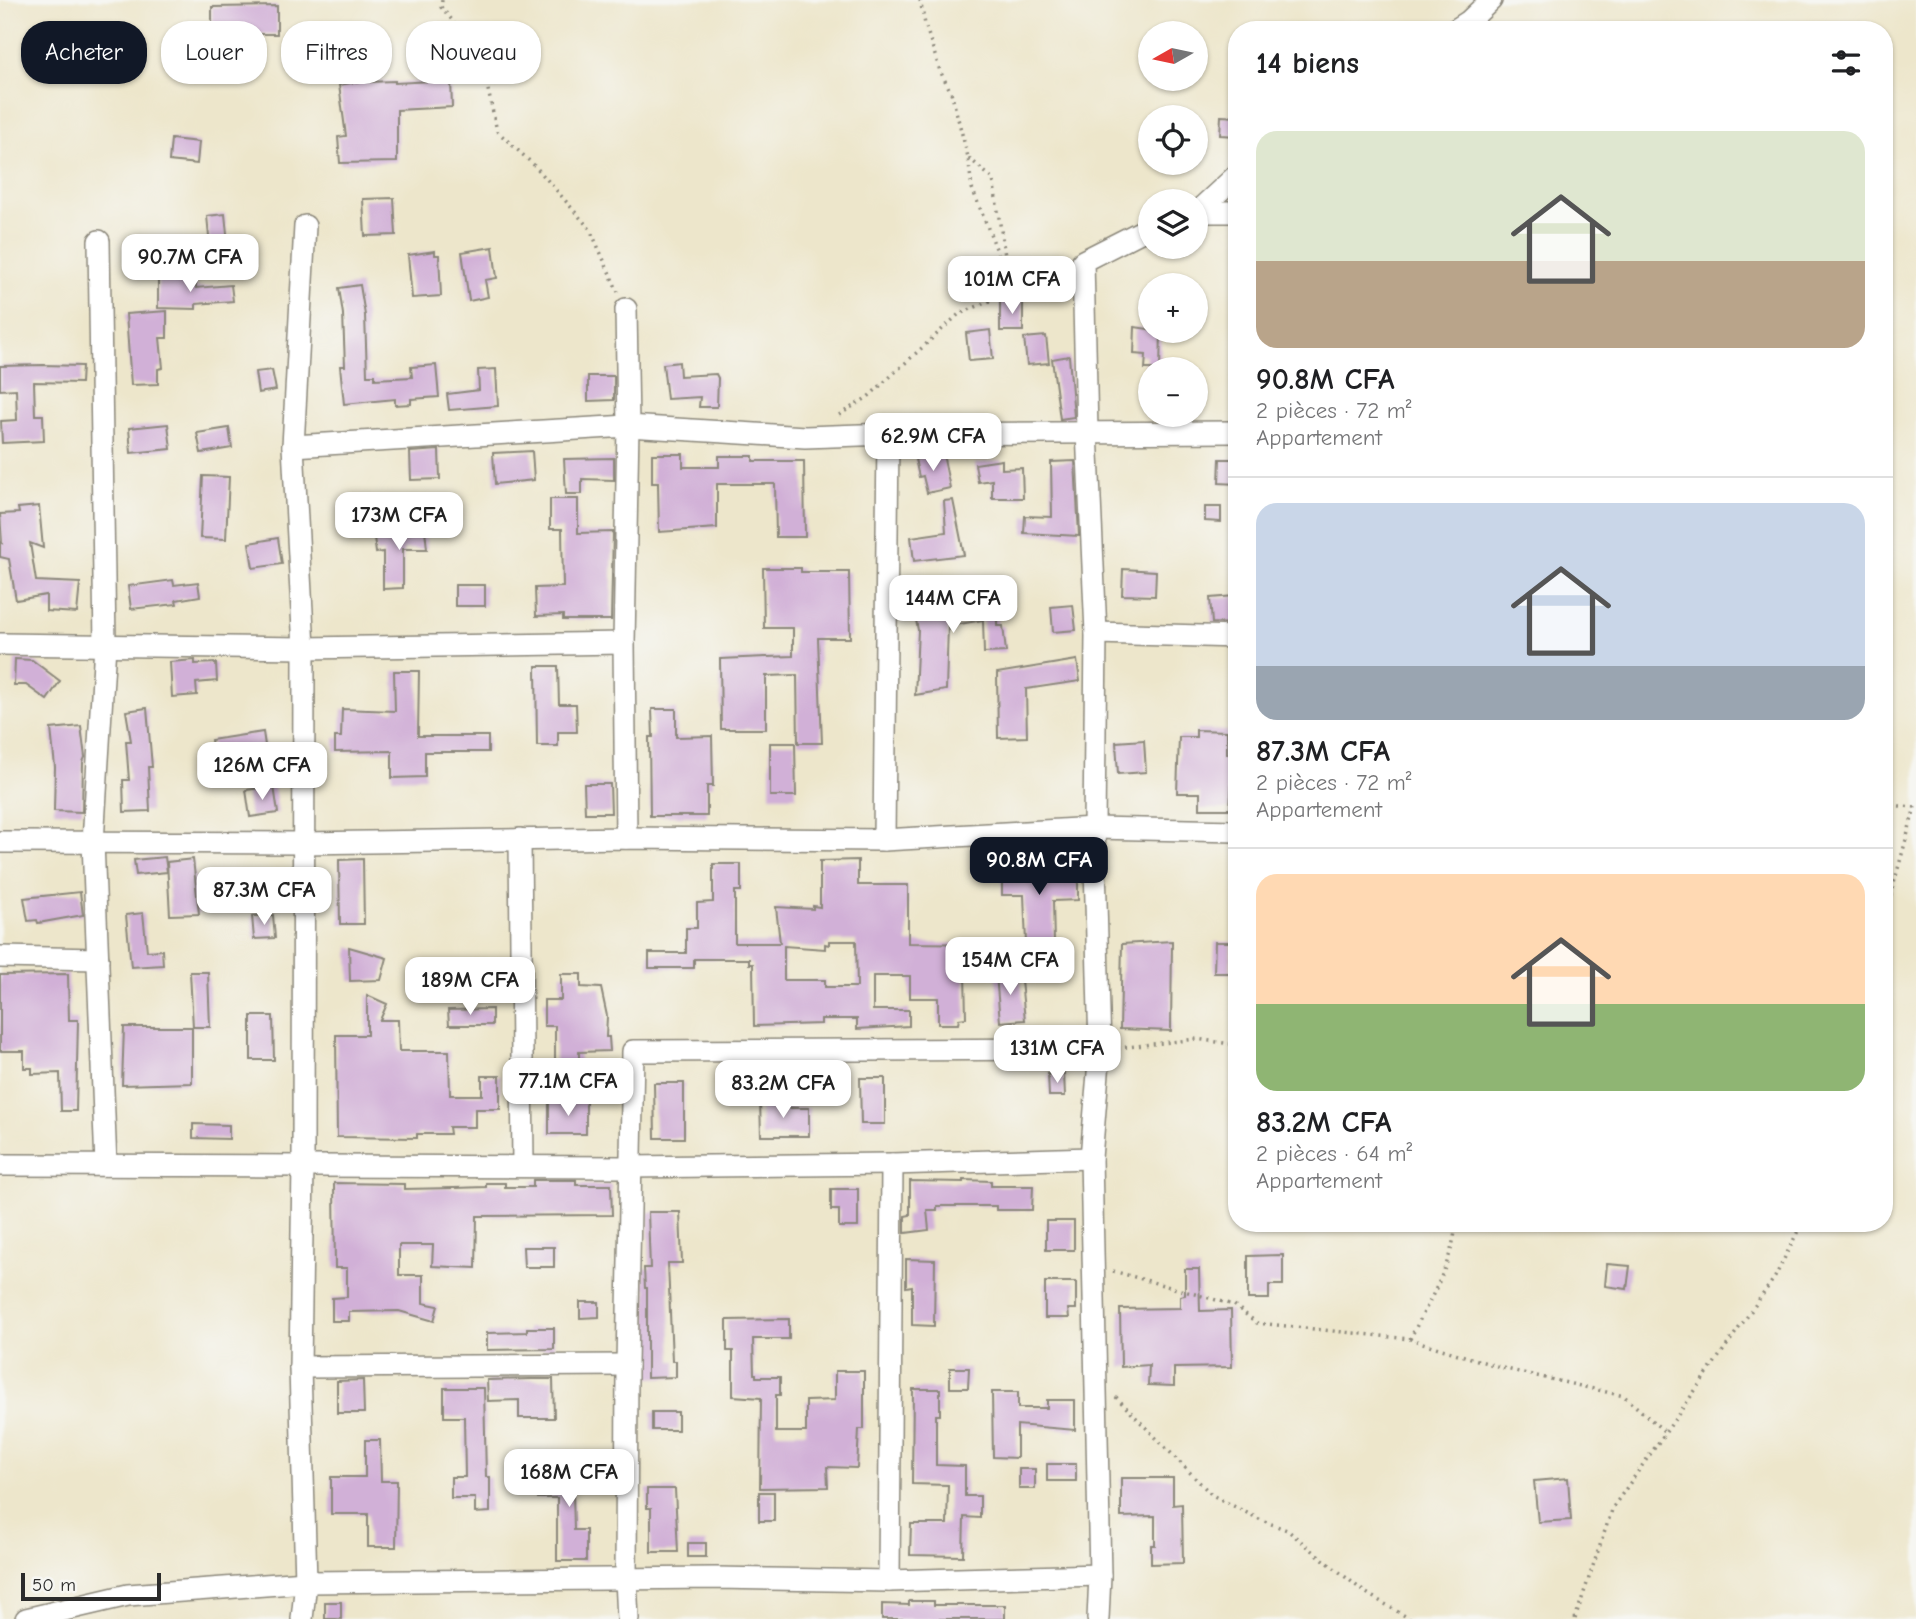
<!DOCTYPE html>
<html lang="fr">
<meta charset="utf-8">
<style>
:root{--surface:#fff;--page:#f2f2f2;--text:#202124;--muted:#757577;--line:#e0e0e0;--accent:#111827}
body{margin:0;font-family:"Comic Neue",sans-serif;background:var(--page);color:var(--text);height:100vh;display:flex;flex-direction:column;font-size:26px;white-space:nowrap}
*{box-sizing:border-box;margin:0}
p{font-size:23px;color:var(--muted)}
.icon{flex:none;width:38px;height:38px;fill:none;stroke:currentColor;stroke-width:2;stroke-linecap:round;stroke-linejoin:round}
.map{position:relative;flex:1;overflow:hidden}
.panel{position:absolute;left:1228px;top:21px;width:665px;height:1211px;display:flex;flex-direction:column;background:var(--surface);border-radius:28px;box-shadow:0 2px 5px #0004}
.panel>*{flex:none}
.guide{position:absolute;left:21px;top:21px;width:665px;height:63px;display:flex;gap:14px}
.needle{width:46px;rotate:261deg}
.buttons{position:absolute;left:1138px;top:21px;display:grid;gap:14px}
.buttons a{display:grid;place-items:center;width:70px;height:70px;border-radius:50%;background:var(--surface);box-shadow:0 2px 5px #0004;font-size:35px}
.scale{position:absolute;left:21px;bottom:18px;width:140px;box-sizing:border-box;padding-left:7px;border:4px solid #2b2b2b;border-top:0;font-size:19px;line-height:24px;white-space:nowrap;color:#2b2b2b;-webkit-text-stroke:5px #f6f6f2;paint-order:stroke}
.price{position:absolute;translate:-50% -60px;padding:0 16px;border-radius:14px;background:#fff;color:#222;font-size:23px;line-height:46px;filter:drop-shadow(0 2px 4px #0008)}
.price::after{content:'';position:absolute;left:50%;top:42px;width:21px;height:16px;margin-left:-10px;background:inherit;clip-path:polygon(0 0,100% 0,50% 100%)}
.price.current{background:var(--accent);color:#fff}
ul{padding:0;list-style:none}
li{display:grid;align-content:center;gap:14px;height:371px;padding:0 28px}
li+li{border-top:2px solid var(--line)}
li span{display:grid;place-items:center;height:217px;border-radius:21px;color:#555}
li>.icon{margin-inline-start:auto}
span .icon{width:126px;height:126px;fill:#fffc;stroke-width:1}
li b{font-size:30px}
h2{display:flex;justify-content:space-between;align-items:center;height:84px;padding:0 28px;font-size:30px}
.tag{padding:0 24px;border-radius:28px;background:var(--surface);box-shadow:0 2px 5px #0004;font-size:24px;line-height:63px}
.tag.current{background:var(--accent);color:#fff}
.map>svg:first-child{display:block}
.building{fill:#d1b0d7;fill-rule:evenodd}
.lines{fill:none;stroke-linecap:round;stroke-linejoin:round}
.minor-casing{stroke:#8c887b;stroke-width:24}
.path{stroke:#8c887b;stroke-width:3.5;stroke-dasharray:2 5;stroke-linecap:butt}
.minor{stroke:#fff;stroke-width:21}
</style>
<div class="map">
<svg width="1916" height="1619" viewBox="0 0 1916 1619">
<rect width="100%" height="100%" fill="#f6f6f2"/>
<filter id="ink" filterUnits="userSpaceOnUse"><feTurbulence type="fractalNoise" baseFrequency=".0143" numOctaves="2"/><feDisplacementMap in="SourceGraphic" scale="14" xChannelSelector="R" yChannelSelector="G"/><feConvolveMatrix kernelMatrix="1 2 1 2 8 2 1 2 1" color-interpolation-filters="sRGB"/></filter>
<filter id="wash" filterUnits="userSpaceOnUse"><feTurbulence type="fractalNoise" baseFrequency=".00686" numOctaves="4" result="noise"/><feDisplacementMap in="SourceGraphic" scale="28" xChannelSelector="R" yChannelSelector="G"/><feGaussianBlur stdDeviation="1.57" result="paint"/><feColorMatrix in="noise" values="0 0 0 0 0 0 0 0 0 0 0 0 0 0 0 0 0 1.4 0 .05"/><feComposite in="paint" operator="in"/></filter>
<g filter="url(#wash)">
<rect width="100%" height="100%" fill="#ede6cb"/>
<g id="blocks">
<!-- building -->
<g class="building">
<polygon points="277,6 277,34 212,34 212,7"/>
<polygon points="368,80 368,82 395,81 395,83 451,80 452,107 397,110 397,162 340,163 338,137 346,136 339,85"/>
<polygon points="1221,116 1237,117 1237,136 1220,135"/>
<polygon points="171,139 199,142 197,164 169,161"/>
<polygon points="394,198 396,235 365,236 363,199"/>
<polygon points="225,214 228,244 210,246 207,216"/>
<polygon points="493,247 497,278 485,280 488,297 469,301 462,252"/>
<polygon points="435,251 435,255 439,255 441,296 412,298 408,255"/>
<polygon points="158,279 196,280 196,288 231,285 233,301 196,304 196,309 158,308"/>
<polygon points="360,285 365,315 367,375 375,375 375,379 412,377 411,367 436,365 439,397 411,399 411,404 395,405 395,399 344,404 340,366 345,366 343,314 339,288"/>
<rect x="1000" y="301" width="23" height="30"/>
<polygon points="167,311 167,338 160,338 163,368 158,369 158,384 131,385 126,314"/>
<polygon points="1135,327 1161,331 1160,369 1145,369 1146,355 1134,354"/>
<polygon points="990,330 993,359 969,361 966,333"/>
<polygon points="1046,336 1049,363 1027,365 1024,338"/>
<polygon points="1069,356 1074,417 1060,419 1052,359"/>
<polygon points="679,362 680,376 716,374 718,378 717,407 699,407 700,397 667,399 663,364"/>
<polygon points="43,365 82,366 81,383 34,382 35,415 43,415 44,441 2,443 1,421 17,420 16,389 0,390 0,366"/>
<polygon points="496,369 498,406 449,410 447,394 479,390 478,370"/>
<polygon points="272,370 276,390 258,393 255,372"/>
<polygon points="588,376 614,376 614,400 588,401"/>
<polygon points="168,424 171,449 131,453 129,428"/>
<polygon points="229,428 232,448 201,453 197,433"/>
<polygon points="439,450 440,479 411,480 410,452"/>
<polygon points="532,451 534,480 495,484 493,453"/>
<polygon points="652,454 683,454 683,467 719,467 719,456 753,456 753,461 804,461 805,537 776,537 775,484 717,484 717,528 659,532 658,483 652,483"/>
<polygon points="943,454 950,488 927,493 923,476 919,477 915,459"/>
<polygon points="614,458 614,480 582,479 582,494 566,494 564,459"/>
<polygon points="1220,459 1237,459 1237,484 1219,483"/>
<polygon points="1002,460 1002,469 1022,468 1023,498 992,498 992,480 978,482 975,464"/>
<polygon points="1075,461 1079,536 1024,533 1025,516 1052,517 1051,462"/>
<polygon points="203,476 229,477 226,539 200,538"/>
<polygon points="550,499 578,499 578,533 613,532 611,620 563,620 563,615 536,616 535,588 563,587 562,529 550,529"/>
<polygon points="953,500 964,555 914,561 911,537 946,532 944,501"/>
<polygon points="39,506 43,548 30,543 36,581 80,583 77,613 46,611 46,595 16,600 9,559 0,557 0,542 2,543 0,514 19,513 18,508"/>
<polygon points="1205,507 1221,507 1221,522 1205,521"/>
<polygon points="424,520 427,549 403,549 403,588 383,589 383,552 376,553 374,537 411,533 409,521"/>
<polygon points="278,538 282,564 253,568 249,543"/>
<polygon points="763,568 801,568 801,572 849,572 850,638 818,638 822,743 798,743 797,675 766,676 766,729 721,729 720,659 793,656 793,628 764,628"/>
<polygon points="1123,569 1156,571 1155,596 1122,595"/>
<polygon points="173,580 174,585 198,582 200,596 176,600 177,604 131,609 128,586"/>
<polygon points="997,584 997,626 1003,626 1006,652 984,653 983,620 948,626 946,690 915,695 918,630 914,610 966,602 966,589"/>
<rect x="455" y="585" width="30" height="21"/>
<polygon points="1235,596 1237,624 1212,623 1210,598"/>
<polygon points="1073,605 1076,630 1053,632 1051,607"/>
<polygon points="15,659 32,660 60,681 47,700 26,685 14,685"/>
<polygon points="195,660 195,664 216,663 217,681 196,683 197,695 172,697 170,662"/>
<polygon points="1077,660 1080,681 1026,689 1027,737 998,738 997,673"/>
<polygon points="536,666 558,666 559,704 576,704 577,732 558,732 558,746 537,746"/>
<polygon points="394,671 419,671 418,736 488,736 488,752 425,752 425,777 392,778 392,751 335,752 335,737 341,737 342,709 395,711"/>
<polygon points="147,708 152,767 148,767 150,811 124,812 123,780 129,780 126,741 131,741 126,711"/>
<polygon points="652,709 676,709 676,737 712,736 713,786 707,786 707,816 650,816 649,737 653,737"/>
<polygon points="81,726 85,757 83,762 82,812 54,811 55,767 51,729"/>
<polygon points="1196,730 1227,731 1227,754 1234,754 1230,809 1200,809 1200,793 1177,793 1179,737 1196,737"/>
<polygon points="263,732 266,752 214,760 211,740"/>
<polygon points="1144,740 1146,772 1118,774 1116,742"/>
<polygon points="770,743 795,743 796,796 770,796"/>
<polygon points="584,784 610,784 611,813 585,813"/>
<polygon points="274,786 278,813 250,817 246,790"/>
<polygon points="165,857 167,872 136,875 134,860"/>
<polygon points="1024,858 1042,858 1043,877 1078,877 1078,900 1053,901 1054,943 1026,943 1024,895 1002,895 1002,870 1024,870"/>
<polygon points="193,859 199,914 170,915 167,862"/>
<polygon points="363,859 364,924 340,924 339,860"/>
<path d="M 858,860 L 858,885 L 908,885 L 908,943 L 995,944 L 996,972 L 965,973 L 966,1018 L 959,1019 L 958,1024 L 938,1024 L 938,998 L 910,998 L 910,976 L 873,976 L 873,1010 L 909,1010 L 909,1026 L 857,1029 L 857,1019 L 821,1019 L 821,1024 L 754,1026 L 753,964 L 749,964 L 749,959 L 694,959 L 694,968 L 649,968 L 649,953 L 686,953 L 686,928 L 697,928 L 697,903 L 713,902 L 713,864 L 741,864 L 741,891 L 735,891 L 735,943 L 780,943 L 776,907 L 813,909 L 813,906 L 820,907 L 820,861 ZM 829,941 L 856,941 L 857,987 L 825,987 L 825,980 L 784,980 L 784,946 L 825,949 L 825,944 L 829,945 Z"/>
<polygon points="80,892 83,915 38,923 37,920 28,921 24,898"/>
<polygon points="143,913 147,951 162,950 163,965 131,967 126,915"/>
<polygon points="273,915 275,938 254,939 252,916"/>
<polygon points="1172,941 1171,1031 1120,1029 1122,944"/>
<polygon points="1215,942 1231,942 1230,973 1214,973"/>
<polygon points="349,947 387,958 381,980 350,981"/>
<polygon points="1020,971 1025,1020 1000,1022 996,974"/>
<polygon points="190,972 208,972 210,1027 193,1027"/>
<polygon points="68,974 69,1020 78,1020 76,1111 61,1111 60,1073 32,1074 32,1068 24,1068 24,1051 0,1051 0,975"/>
<polygon points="561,974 581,974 581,987 601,988 607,1016 606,1037 609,1037 610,1051 579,1052 579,1069 555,1069 555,1026 544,1026 544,1000 561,1000"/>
<polygon points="367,995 387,1004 380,1020 398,1020 399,1051 449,1051 450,1095 482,1095 482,1076 500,1076 500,1109 475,1109 475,1127 449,1127 450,1134 417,1134 417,1138 337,1137 336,1035 367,1035"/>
<polygon points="492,1009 492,1025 449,1025 448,1010"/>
<polygon points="251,1016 273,1016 274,1060 251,1060"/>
<polygon points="124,1027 192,1027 192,1083 122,1085"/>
<polygon points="1064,1073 1065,1096 1049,1096 1048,1074"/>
<polygon points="860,1078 885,1078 885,1124 861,1124"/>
<polygon points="654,1083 684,1083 684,1138 655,1138"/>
<polygon points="760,1100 785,1100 785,1108 809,1108 809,1136 761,1136"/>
<rect x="549" y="1101" width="37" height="33"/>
<polygon points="193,1124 229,1125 229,1139 193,1138"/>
<polygon points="533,1180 576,1180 576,1185 611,1185 612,1215 477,1216 476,1268 432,1266 433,1245 399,1245 399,1275 423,1275 423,1303 438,1306 434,1321 399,1311 349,1312 349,1321 332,1321 332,1298 347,1297 347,1268 335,1268 334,1183 404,1184 404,1189 454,1188 486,1187 486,1183 505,1183 505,1187 533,1187"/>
<polygon points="963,1180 991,1181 991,1186 1033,1186 1032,1210 996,1210 996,1206 937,1206 937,1210 927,1210 929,1230 905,1233 905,1216 910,1215 910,1181 963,1182"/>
<polygon points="831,1189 858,1189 858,1227 839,1227 839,1210 831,1210"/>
<polygon points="648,1212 680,1212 682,1263 668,1263 672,1361 676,1361 676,1377 647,1378 647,1288 645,1288 644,1268 650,1268"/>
<rect x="1046" y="1221" width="28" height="29"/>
<polygon points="523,1247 554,1247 554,1267 524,1267"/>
<polygon points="1283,1255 1283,1285 1269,1285 1269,1299 1248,1299 1248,1256"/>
<polygon points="906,1259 935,1260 934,1326 912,1325 912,1286 906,1287"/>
<polygon points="1607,1264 1630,1266 1627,1289 1605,1286"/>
<polygon points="1185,1269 1199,1269 1200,1311 1231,1310 1232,1367 1174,1368 1174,1386 1148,1385 1149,1365 1121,1367 1120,1309 1180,1308 1180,1296 1185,1295"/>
<polygon points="1045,1282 1076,1282 1076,1309 1068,1309 1069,1318 1045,1318"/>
<polygon points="580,1302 599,1302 599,1317 580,1318"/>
<polygon points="789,1319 789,1339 753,1339 754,1374 756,1374 756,1377 780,1377 780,1395 776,1395 776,1432 806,1432 806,1401 835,1400 835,1371 864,1371 864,1429 859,1429 857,1468 827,1467 828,1487 760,1488 761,1398 733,1396 733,1351 727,1351 727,1320"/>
<polygon points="527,1328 554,1328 554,1349 487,1350 487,1333 527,1332"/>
<polygon points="950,1368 969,1368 968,1388 950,1388"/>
<polygon points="532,1379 553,1379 554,1418 519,1418 519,1400 488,1401 487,1380"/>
<polygon points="363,1380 364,1413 337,1413 337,1381"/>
<polygon points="444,1388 484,1388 486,1477 490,1477 490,1512 475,1513 475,1498 451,1498 451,1477 465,1477 464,1417 444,1417"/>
<polygon points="913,1389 940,1389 940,1415 936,1415 936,1465 965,1466 965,1496 980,1496 980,1518 964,1517 963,1556 910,1555 911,1524 947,1524 948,1485 912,1484"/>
<polygon points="992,1392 1018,1392 1018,1408 1047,1408 1047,1400 1075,1400 1075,1430 1017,1425 1017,1458 993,1457"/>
<rect x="652" y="1412" width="26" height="18"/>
<polygon points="365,1440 380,1440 381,1481 397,1481 396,1547 368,1547 368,1514 331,1514 331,1477 365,1477"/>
<rect x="1047" y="1464" width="29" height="17"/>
<rect x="1019" y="1469" width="16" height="20"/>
<polygon points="557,1472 604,1472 604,1490 573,1491 574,1530 586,1530 586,1561 557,1561 557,1498 538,1498 537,1477 557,1477"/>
<polygon points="1121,1478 1173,1478 1173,1505 1182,1504 1183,1563 1151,1564 1151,1545 1155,1545 1155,1516 1121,1517"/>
<polygon points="1568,1478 1571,1520 1538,1522 1534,1481"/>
<polygon points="647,1489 675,1489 678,1552 651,1552 651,1508 647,1508"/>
<rect x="759" y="1492" width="15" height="29"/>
<rect x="688" y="1543" width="18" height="14"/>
<polygon points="909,1601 934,1601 934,1605 1005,1605 1005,1619 882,1619 882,1604 909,1605"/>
<rect x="325" y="1602" width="16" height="17"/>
</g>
</g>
</g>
<g filter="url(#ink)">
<use href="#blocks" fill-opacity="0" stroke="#8c887b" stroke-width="2"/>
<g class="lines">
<defs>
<g id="minor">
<polyline points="1455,30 1469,21 1491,0"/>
<polyline points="1198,211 1237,175"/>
<polyline points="1195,212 1237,212"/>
<polyline points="99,241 105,645 93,842 106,1165"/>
<polyline points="626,309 628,426 624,643 626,838"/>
<polyline points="293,446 628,426 805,437 888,434 1237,432"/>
<polyline points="1096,633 1237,637"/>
<polyline points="0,644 304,648 624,643"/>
<polyline points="520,839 523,1166"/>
<polyline points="884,840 888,434"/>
<polyline points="0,842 303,843 626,838 884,840 1094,828 1237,831"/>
<polyline points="0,957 98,959"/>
<polyline points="0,1165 630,1167 892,1164 1091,1158"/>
<polyline points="300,1367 627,1365"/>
<polyline points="889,1581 892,1164"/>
<polyline points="26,1619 128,1595 306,1582 716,1578 889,1581 1100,1575"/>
<polyline points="302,1619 306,1582 300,1367 303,1165 304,648 293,446 305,226"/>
<polyline points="628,1619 626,1579 627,1365 633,1051 1100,1049"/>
<polyline points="1098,1619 1100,1575 1091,1158 1100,1049 1094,828 1096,633 1087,431 1083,261 1150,227"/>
</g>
</defs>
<!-- minor casing -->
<use href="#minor" class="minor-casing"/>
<!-- path -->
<g class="path">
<polyline points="442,0 441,7 480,53 497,131 536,167 590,229 618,292"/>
<polyline points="920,0 925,24 940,71 951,92 968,157 972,188 1003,266 1011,294"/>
<polyline points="969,158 993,179 1008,275"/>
<polyline points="839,415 868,397 959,314 1065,269"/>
<polyline points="1885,805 1916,807"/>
<polyline points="1885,916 1915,807"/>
<polyline points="1118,1048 1197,1039 1237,1045"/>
<polyline points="1113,1271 1234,1305 1257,1323 1410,1339 1506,1369 1624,1396 1666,1433"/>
<path d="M 1410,1339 C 1428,1303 1453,1263 1456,1223"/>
<polyline points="1116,1397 1212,1495 1259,1519 1287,1530 1363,1591 1410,1619"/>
<polyline points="1575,1619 1613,1507 1775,1277 1802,1223"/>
</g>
<!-- minor -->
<use href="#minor" class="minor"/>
</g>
</g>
</svg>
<div class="buttons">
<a><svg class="needle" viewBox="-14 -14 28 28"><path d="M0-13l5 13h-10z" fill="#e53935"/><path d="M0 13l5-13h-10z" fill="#757577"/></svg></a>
<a><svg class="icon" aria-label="locate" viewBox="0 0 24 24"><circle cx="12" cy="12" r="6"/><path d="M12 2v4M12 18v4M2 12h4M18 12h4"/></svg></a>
<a><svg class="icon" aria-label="layers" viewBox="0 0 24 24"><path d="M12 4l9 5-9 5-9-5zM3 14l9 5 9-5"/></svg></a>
<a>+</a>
<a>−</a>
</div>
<div class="scale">50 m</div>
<b class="price" style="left:190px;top:294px">90.7M CFA</b>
<b class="price" style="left:1012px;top:316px">101M CFA</b>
<b class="price" style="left:933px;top:473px">62.9M CFA</b>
<b class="price" style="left:399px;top:552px">173M CFA</b>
<b class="price" style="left:953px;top:635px">144M CFA</b>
<b class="price" style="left:262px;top:802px">126M CFA</b>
<b class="price current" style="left:1039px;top:897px">90.8M CFA</b>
<b class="price" style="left:264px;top:927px">87.3M CFA</b>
<b class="price" style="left:1010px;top:997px">154M CFA</b>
<b class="price" style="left:470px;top:1017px">189M CFA</b>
<b class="price" style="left:1057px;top:1085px">131M CFA</b>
<b class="price" style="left:568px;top:1118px">77.1M CFA</b>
<b class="price" style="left:783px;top:1120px">83.2M CFA</b>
<b class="price" style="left:569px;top:1509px">168M CFA</b>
<div class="guide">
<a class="tag current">Acheter</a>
<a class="tag">Louer</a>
<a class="tag">Filtres</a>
<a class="tag">Nouveau</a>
</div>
<section class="panel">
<h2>14 biens<svg class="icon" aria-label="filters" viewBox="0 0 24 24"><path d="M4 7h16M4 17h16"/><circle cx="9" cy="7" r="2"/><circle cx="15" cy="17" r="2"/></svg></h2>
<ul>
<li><span style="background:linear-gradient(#dfe7d0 60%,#b9a48a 0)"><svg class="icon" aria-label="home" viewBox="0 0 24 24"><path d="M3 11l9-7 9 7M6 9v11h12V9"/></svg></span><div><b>90.8M CFA</b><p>2 pièces · 72 m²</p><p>Appartement</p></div></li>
<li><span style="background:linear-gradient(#c9d6e8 75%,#9aa5b1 0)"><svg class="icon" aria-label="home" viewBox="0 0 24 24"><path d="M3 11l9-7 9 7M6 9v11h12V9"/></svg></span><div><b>87.3M CFA</b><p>2 pièces · 72 m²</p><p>Appartement</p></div></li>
<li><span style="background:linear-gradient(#ffd9b3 60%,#8fb573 0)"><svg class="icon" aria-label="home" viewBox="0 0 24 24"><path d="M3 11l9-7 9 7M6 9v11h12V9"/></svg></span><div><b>83.2M CFA</b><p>2 pièces · 64 m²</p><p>Appartement</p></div></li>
</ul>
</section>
</div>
